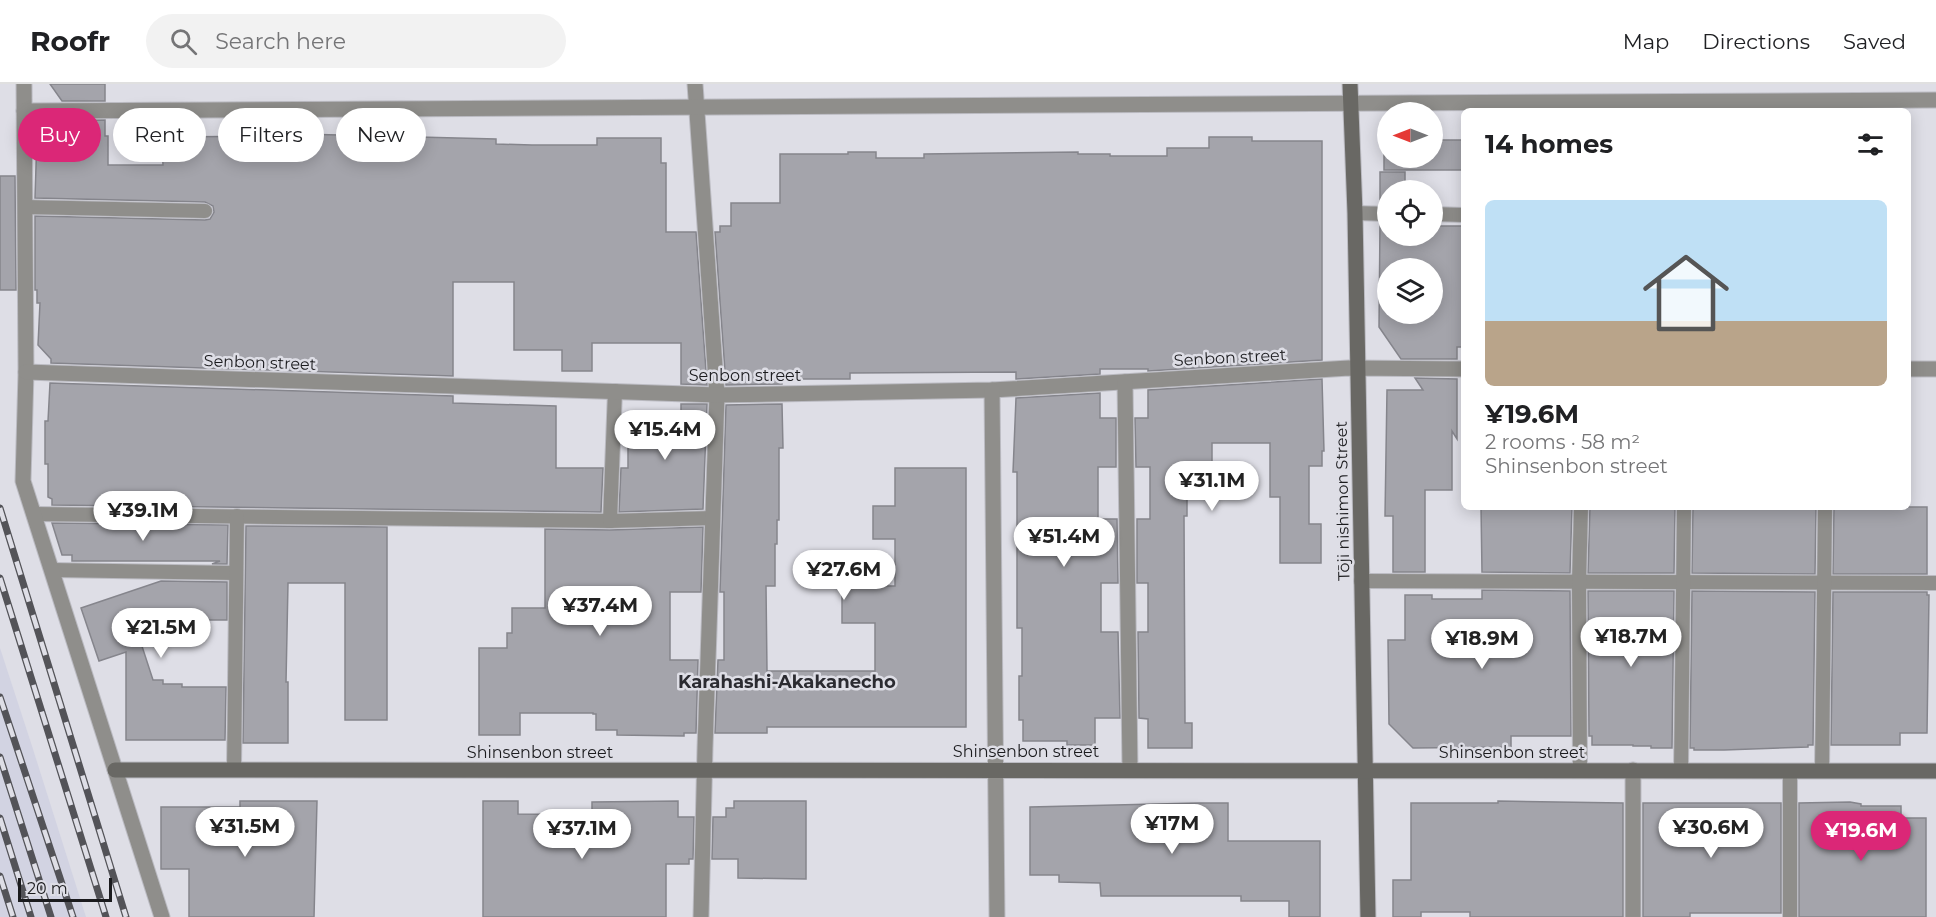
<!DOCTYPE html>
<meta charset="utf-8">
<style>
:root{--surface:#fff;--page:#f2f2f2;--text:#202124;--muted:#757577;--line:#e0e0e0;--accent:#db2777}
body{margin:0;font-family:Montserrat,sans-serif;background:var(--page);color:var(--text);height:100vh;display:flex;flex-direction:column;font-size:22px;white-space:nowrap}
*{box-sizing:border-box;margin:0}
p{font-size:20px;color:var(--muted)}
.icon{flex:none;width:33px;height:33px;fill:none;stroke:currentColor;stroke-width:2;stroke-linecap:round;stroke-linejoin:round}
.map{position:relative;flex:1;overflow:hidden}
.side{position:absolute;left:1461px;top:24px;width:450px;height:402px;display:flex;flex-direction:column;background:var(--surface);border-radius:9px;box-shadow:0 3px 15px #0003}
.side>*{flex:none}
.banner{position:absolute;left:18px;top:24px;width:570px;height:54px;display:flex;gap:12px}
.needle{width:39px;rotate:270deg}
.buttons{position:absolute;left:1377px;top:18px;display:grid;gap:12px}
.buttons a{display:grid;place-items:center;width:66px;height:66px;border-radius:50%;background:var(--surface);box-shadow:0 3px 15px #0003;font-size:30px}
.scale{position:absolute;left:18px;bottom:15px;width:94px;box-sizing:border-box;padding-left:6px;border:3px solid #1b1b1e;border-top:0;font-size:16px;line-height:21px;white-space:nowrap;color:#1b1b1e;-webkit-text-stroke:4px #dedee6;paint-order:stroke}
.price{position:absolute;translate:-50% -51px;padding:0 14px;border-radius:21px;background:#fff;color:#222;font-size:20px;line-height:39px;filter:drop-shadow(0 2px 3px #0008)}
.price::after{content:'';position:absolute;left:50%;top:36px;width:18px;height:14px;margin-left:-9px;background:inherit;clip-path:polygon(0 0,100% 0,50% 100%)}
.price.selected{background:var(--accent);color:#fff}
ul{padding:0;list-style:none}
li{display:grid;align-content:center;gap:12px;height:318px;padding:0 24px}
li+li{border-top:2px solid var(--line)}
li span{display:grid;place-items:center;height:186px;border-radius:9px;color:#555}
li>.icon{margin-inline-start:auto}
span .icon{width:108px;height:108px;fill:#fffc;stroke-width:1}
li b{font-size:26px}
h2{display:flex;justify-content:space-between;align-items:center;height:72px;padding:0 24px;font-size:26px}
.pill{padding:0 21px;border-radius:27px;background:var(--surface);box-shadow:0 3px 15px #0003;font-size:21px;line-height:54px}
.pill.selected{background:var(--accent);color:#fff}
header{display:flex;align-items:center;gap:36px;box-sizing:border-box;height:84px;padding:0 30px;background:var(--surface);border-bottom:2px solid var(--line)}
header strong{font-size:28px}
nav{display:flex;gap:33px;margin-inline-start:auto;font-size:21px}
.search{width:420px;height:54px;background:var(--page);display:flex;align-items:center;gap:15px;box-sizing:border-box;padding:0 21px;border-radius:33px;color:var(--muted);font-size:22px}
.map>svg:first-child{display:block}
.built{fill:#d2d3e2}
.building{fill:#a4a4ab;stroke:#85858c;stroke-width:1.5;fill-rule:evenodd}
.lines{fill:none;stroke-linecap:round;stroke-linejoin:round}
.lane-casing{stroke:#bbbbc2;stroke-width:16}
.street-casing{stroke:#bbbbc2;stroke-width:17}
.secondary-casing{stroke:#bbbbc2;stroke-width:17}
.lane{stroke:#8f8e8b;stroke-width:14}
.street{stroke:#8f8e8b;stroke-width:15}
.secondary{stroke:#696864;stroke-width:15}
.rail-casing{stroke:#535358;stroke-width:7}
.rail{stroke:#dedee6;stroke-width:4.5;stroke-dasharray:14;stroke-linecap:butt}
.labels{text-anchor:middle;stroke-width:5;stroke-linejoin:round;paint-order:stroke}
.street-label{font-size:16px;fill:#1b1b1e;stroke:#dedee6}
.neighbourhood-label{font-size:18px;font-weight:bold;fill:#2b2b31;stroke:#dedee6}
</style>
<header>
<strong>Roofr</strong>
<div class="search"><svg class="icon" aria-label="search" viewBox="0 0 24 24"><circle cx="10" cy="10" r="6"/><path d="M15 15l6 6"/></svg>Search here</div>
<nav><a>Map</a><a>Directions</a><a>Saved</a></nav>
</header>
<div class="map">
<svg width="1936" height="833" viewBox="0 0 1936 833">
<rect width="100%" height="100%" fill="#dedee6"/>
<!-- built -->
<polygon class="built" points="0,564 32,662 86,833 0,833"/>
<!-- building -->
<g class="building">
<polygon points="50,0 105,0 105,17 62,17"/>
<polygon points="105,36 105,52 108,52 108,81 163,81 162,53 300,52 300,50 496,55 496,60 532,61 597,61 597,54 661,54 661,79 666,79 666,148 696,148 707,301 681,300 681,259 592,259 592,287 562,287 562,266 514,266 514,198 453,198 453,292 51,279 51,275 38,261 40,219 37,219 37,206 35,206 35,132 205,136 210,135 214,128 213,122 205,118 35,114 37,52 53,37"/>
<polygon points="1209,53 1252,53 1252,57 1322,57 1322,276 1148,287 1148,285 1100,285 1100,290 1016,295 1016,288 850,289 850,295 782,295 782,300 726,301 715,148 720,148 720,142 731,142 731,119 780,119 780,70 848,70 848,68 876,68 876,74 924,74 924,70 1078,68 1078,70 1110,70 1110,72 1167,72 1167,64 1209,64"/>
<polygon points="1384,56 1388,56 1388,74 1432,74 1432,56 1464,56 1464,86 1384,86"/>
<polygon points="1380,88 1405,88 1405,106 1388,106 1388,121 1380,121"/>
<polygon points="0,92 15,92 16,206 0,206"/>
<path d="M 1380,139 L 1388,139 L 1388,152 L 1432,152 L 1432,142 L 1462,142 L 1462,263 L 1457,263 L 1457,275 L 1401,275 L 1379,243 ZM 1388,184 L 1432,184 L 1432,230 L 1388,230 Z"/>
<polygon points="1415,294 1457,295 1457,355 1452,347 1452,406 1425,406 1425,488 1393,488 1393,432 1385,432 1387,306 1423,306"/>
<polygon points="1322,295 1324,367 1322,367 1322,382 1309,382 1309,440 1321,440 1321,479 1280,479 1280,413 1270,413 1270,359 1212,359 1212,384 1187,384 1187,432 1184,432 1185,639 1192,639 1192,664 1148,664 1148,635 1139,634 1138,548 1148,548 1148,499 1137,499 1137,435 1150,435 1150,383 1136,383 1135,334 1148,334 1148,306"/>
<polygon points="50,299 453,312 453,319 556,322 556,384 603,384 601,428 52,421 52,415 48,413 48,380 45,380 45,337 48,337"/>
<polygon points="1100,309 1100,334 1116,334 1116,383 1098,383 1098,435 1117,435 1118,499 1101,499 1101,548 1118,548 1120,634 1095,634 1095,661 1067,661 1067,657 1023,657 1023,636 1019,636 1019,592 1022,592 1022,544 1017,544 1017,388 1013,388 1016,314"/>
<polygon points="681,320 707,320 703,425 619,428 621,384 628,384 628,328 681,328"/>
<polygon points="782,320 783,364 779,364 779,436 777,436 777,460 775,460 775,502 766,502 767,587 875,587 875,539 842,539 842,502 895,502 895,455 873,455 873,422 895,422 895,384 966,384 966,643 767,643 767,649 715,649 718,576 724,576 724,508 720,508 726,321"/>
<polygon points="1481,423 1572,423 1570,489 1482,488"/>
<polygon points="1590,423 1675,423 1674,489 1588,489"/>
<polygon points="1693,423 1816,423 1815,490 1692,489"/>
<polygon points="1834,423 1927,423 1927,490 1833,490"/>
<polygon points="52,439 228,441 227,480 212,480 220,477 72,477 72,471 62,471"/>
<polygon points="246,442 387,443 387,636 345,636 345,499 288,499 286,598 288,598 288,659 243,659"/>
<polygon points="703,443 701,508 670,508 670,576 698,576 696,649 684,649 684,652 617,651 617,646 596,646 596,630 593,630 593,629 520,629 520,651 479,651 479,564 507,564 507,549 512,549 512,524 545,524 545,445 610,446"/>
<polygon points="161,497 227,498 227,536 178,536 138,550 153,596 163,596 163,600 182,600 182,603 226,603 225,656 126,656 126,568 99,577 81,524"/>
<polygon points="1482,506 1570,507 1571,652 1511,652 1511,663 1413,664 1389,640 1388,556 1405,556 1405,511 1432,511 1432,515 1482,515"/>
<polygon points="1588,507 1674,507 1672,664 1651,664 1651,662 1633,662 1633,661 1592,661 1592,652 1589,652"/>
<polygon points="1692,507 1815,508 1813,661 1808,661 1808,663 1724,666 1694,666 1694,664 1690,664"/>
<polygon points="1833,508 1927,508 1927,511 1929,511 1927,649 1900,649 1900,661 1831,661"/>
<polygon points="240,717 317,717 314,833 189,833 189,785 161,785 161,723 240,723"/>
<polygon points="483,717 518,717 518,730 592,731 592,718 678,717 678,733 694,733 693,775 689,775 689,780 666,780 666,833 483,833"/>
<polygon points="734,717 806,717 806,795 738,794 738,775 712,775 713,733 726,733 726,724 734,724"/>
<polygon points="1498,717 1623,719 1623,833 1470,833 1470,828 1421,828 1421,833 1393,833 1393,796 1411,796 1411,719 1498,719"/>
<polygon points="1850,718 1861,720 1861,722 1901,722 1901,734 1926,734 1926,833 1799,833 1799,719"/>
<polygon points="1199,719 1228,719 1228,757 1320,757 1320,833 1289,833 1289,817 1241,817 1241,812 1101,812 1100,799 1059,798 1059,791 1030,791 1030,723"/>
<polygon points="1643,719 1781,719 1781,829 1690,829 1690,833 1643,833"/>
</g>
<g class="lines">
<defs>
<g id="lane">
<polyline points="25,123 205,127"/>
<polyline points="1355,129 1388,130"/>
<polyline points="1432,130 1464,131"/>
<polyline points="34,430 610,437 713,434"/>
<polyline points="610,437 615,307"/>
<polyline points="52,486 236,489"/>
<polyline points="1361,497 1936,499"/>
<polyline points="234,686 237,432"/>
<polyline points="1580,686 1579,498 1581,423"/>
<polyline points="1681,687 1684,423"/>
<polyline points="1790,687 1790,833"/>
<polyline points="1822,687 1825,423"/>
</g>
<g id="street">
<polyline points="24,0 26,288 23,397 162,833"/>
<polyline points="695,0 717,311 705,664 701,833"/>
<polyline points="24,27 1936,16"/>
<polyline points="1908,285 1936,285"/>
<polyline points="26,288 717,311 992,306 1349,284 1464,285"/>
<polyline points="1125,298 1130,685"/>
<polyline points="992,306 997,833"/>
<polyline points="1633,833 1633,686"/>
</g>
<g id="secondary">
<polyline points="1350,0 1355,129 1368,833"/>
<polyline points="115,686 1936,687"/>
</g>
</defs>
<!-- lane casing -->
<use href="#lane" class="lane-casing"/>
<!-- street casing -->
<use href="#street" class="street-casing"/>
<!-- secondary casing -->
<use href="#secondary" class="secondary-casing"/>
<!-- lane -->
<use href="#lane" class="lane"/>
<!-- street -->
<use href="#street" class="street"/>
<!-- secondary -->
<use href="#secondary" class="secondary"/>
<defs>
<g id="rail">
<polyline points="0,424 126,833"/>
<polyline points="0,494 106,833"/>
<polyline points="0,613 73,833"/>
<polyline points="0,673 51,833"/>
<polyline points="0,734 31,833"/>
<polyline points="0,792 13,833"/>
</g>
</defs>
<!-- rail casing -->
<use href="#rail" class="rail-casing"/>
<!-- rail -->
<use href="#rail" class="rail"/>
</g>
<g class="labels">
<!-- street labels -->
<g class="street-label">
<text transform="translate(1230 273) rotate(-3)" y="6">Senbon street</text>
<text transform="translate(260 278) rotate(2)" y="6">Senbon street</text>
<text x="745" y="297">Senbon street</text>
<text transform="translate(1342 417) rotate(-91)" y="6">Tōji nishimon Street</text>
<text x="1026" y="673">Shinsenbon street</text>
<text x="540" y="674">Shinsenbon street</text>
<text x="1512" y="674">Shinsenbon street</text>
</g>
<!-- neighbourhood labels -->
<g class="neighbourhood-label">
<text x="787" y="604">Karahashi-Akakanecho</text>
</g>
</g>
</svg>
<div class="buttons">
<a><svg class="needle" viewBox="-14 -14 28 28"><path d="M0-13l5 13h-10z" fill="#e53935"/><path d="M0 13l5-13h-10z" fill="#757577"/></svg></a>
<a><svg class="icon" aria-label="locate" viewBox="0 0 24 24"><circle cx="12" cy="12" r="6"/><path d="M12 2v4M12 18v4M2 12h4M18 12h4"/></svg></a>
<a><svg class="icon" aria-label="layers" viewBox="0 0 24 24"><path d="M12 4l9 5-9 5-9-5zM3 14l9 5 9-5"/></svg></a>
</div>
<div class="scale">20 m</div>
<b class="price" style="left:665px;top:377px">¥15.4M</b>
<b class="price" style="left:1212px;top:428px">¥31.1M</b>
<b class="price" style="left:143px;top:458px">¥39.1M</b>
<b class="price" style="left:1064px;top:484px">¥51.4M</b>
<b class="price" style="left:844px;top:517px">¥27.6M</b>
<b class="price" style="left:600px;top:553px">¥37.4M</b>
<b class="price" style="left:161px;top:575px">¥21.5M</b>
<b class="price" style="left:1631px;top:584px">¥18.7M</b>
<b class="price" style="left:1482px;top:586px">¥18.9M</b>
<b class="price" style="left:1172px;top:771px">¥17M</b>
<b class="price" style="left:245px;top:774px">¥31.5M</b>
<b class="price" style="left:1711px;top:775px">¥30.6M</b>
<b class="price" style="left:582px;top:776px">¥37.1M</b>
<b class="price selected" style="left:1861px;top:778px">¥19.6M</b>
<div class="banner">
<a class="pill selected">Buy</a>
<a class="pill">Rent</a>
<a class="pill">Filters</a>
<a class="pill">New</a>
</div>
<section class="side">
<h2>14 homes<svg class="icon" aria-label="filters" viewBox="0 0 24 24"><path d="M4 7h16M4 17h16"/><circle cx="9" cy="7" r="2"/><circle cx="15" cy="17" r="2"/></svg></h2>
<ul>
<li><span style="background:linear-gradient(#bfe0f5 65%,#b9a48a 0)"><svg class="icon" aria-label="home" viewBox="0 0 24 24"><path d="M3 11l9-7 9 7M6 9v11h12V9"/></svg></span><div><b>¥19.6M</b><p>2 rooms · 58 m²</p><p>Shinsenbon street</p></div></li>
</ul>
</section>
</div>
